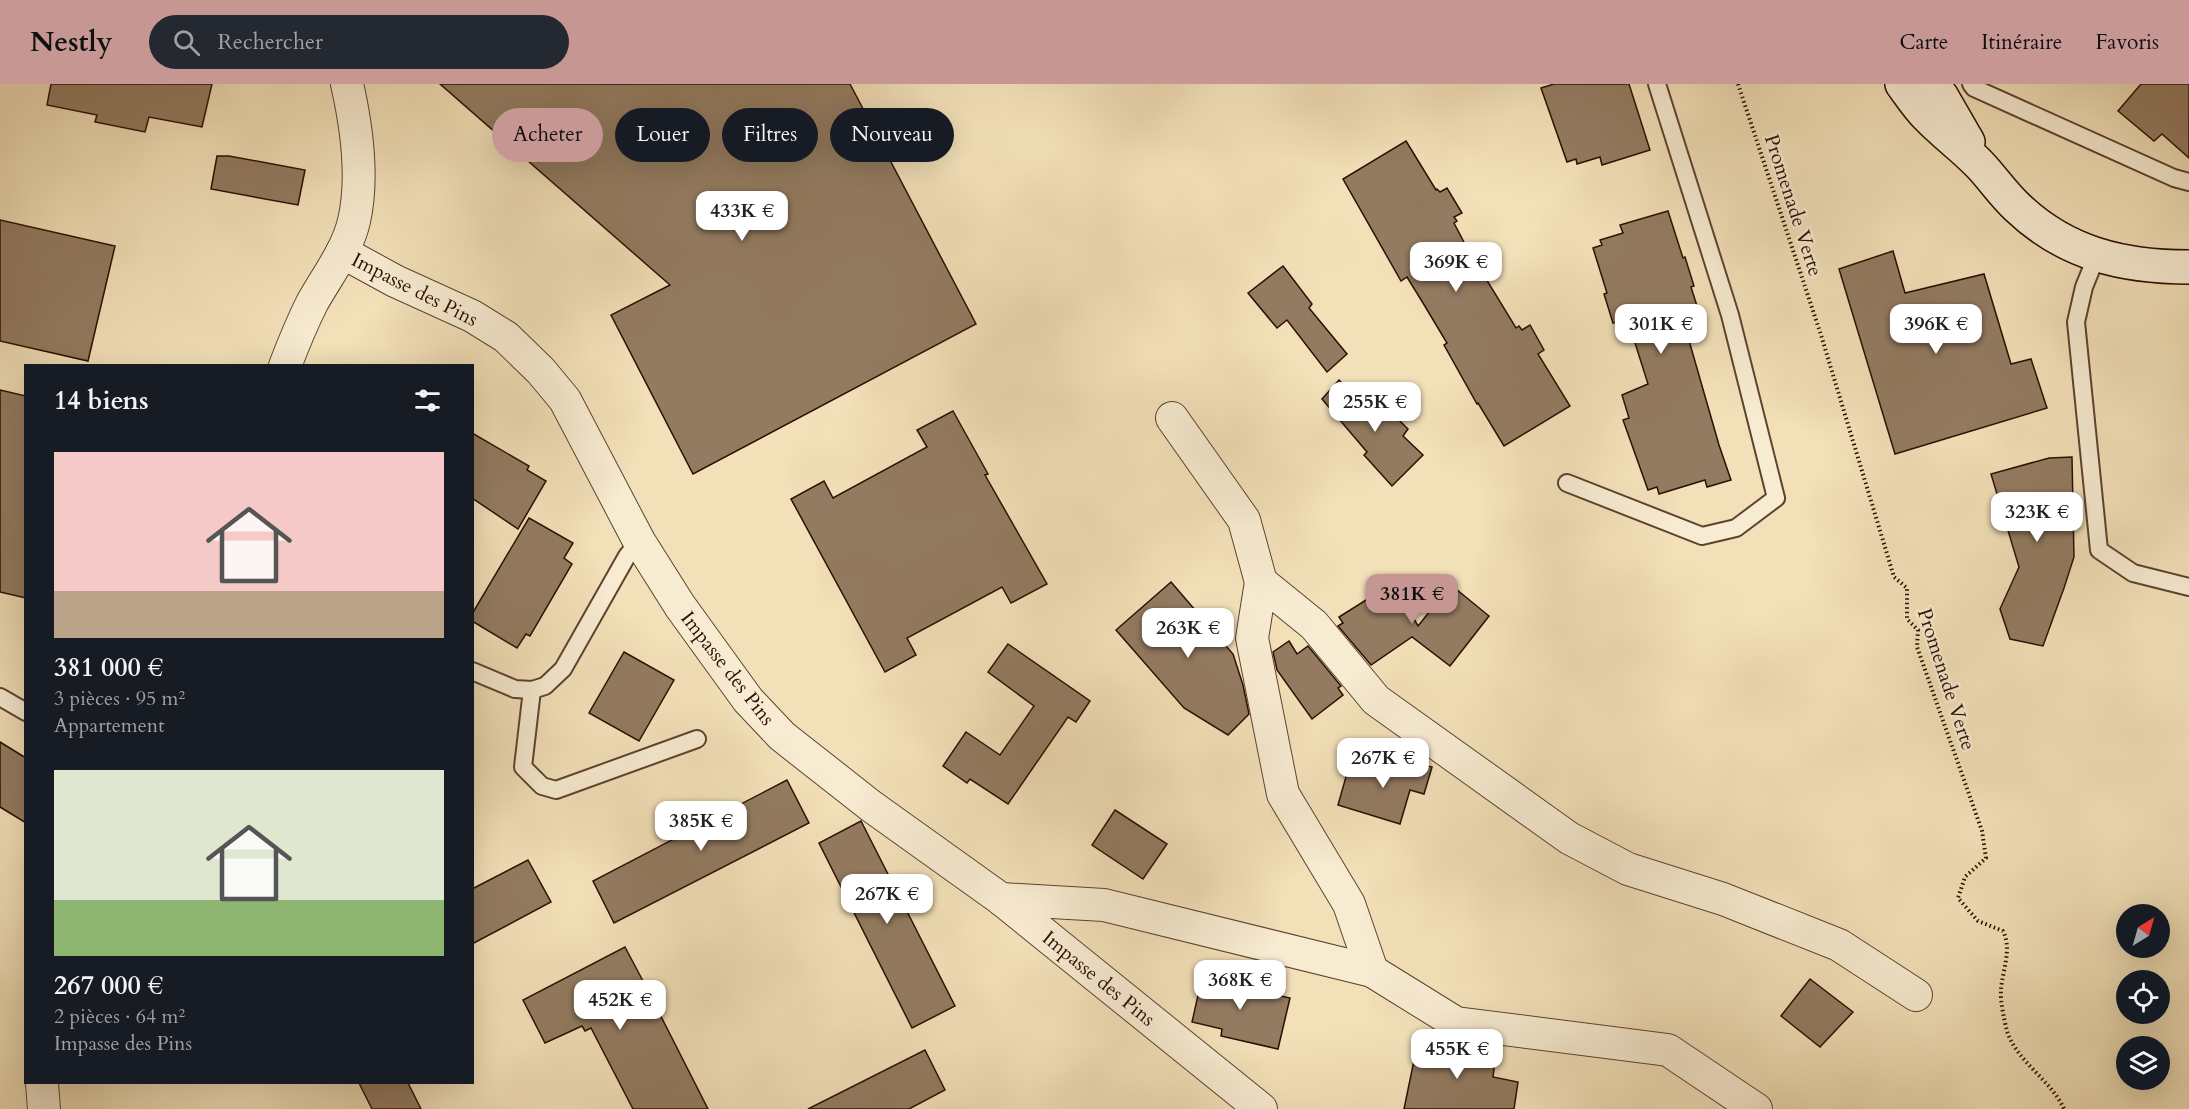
<!DOCTYPE html>
<html lang="fr">
<meta charset="utf-8">
<style>
:root{--surface:#171b24;--page:#242831;--text:#f1f3f6;--muted:#9ea1a6;--accent:#c59692}
body{margin:0;font-family:Cardo,serif;background:var(--page);color:var(--text);height:100vh;display:flex;flex-direction:column;font-size:22px;white-space:nowrap}
*{box-sizing:border-box;margin:0}
p{font-size:20px;color:var(--muted)}
.icon{flex:none;width:33px;height:33px;fill:none;stroke:currentColor;stroke-width:2;stroke-linecap:round;stroke-linejoin:round}
.map{position:relative;flex:1;overflow:hidden}
.sheet{position:absolute;left:24px;top:280px;width:450px;height:720px;display:flex;flex-direction:column;background:var(--surface);border-radius:0px;box-shadow:0 6px 24px #0002}
.sheet>*{flex:none}
.guide{position:absolute;left:492px;top:24px;width:570px;height:54px;display:flex;gap:12px}
.needle{width:39px;rotate:37deg}
.fabs{position:absolute;left:2116px;top:820px;display:grid;gap:12px}
.fabs a{display:grid;place-items:center;width:54px;height:54px;border-radius:50%;background:var(--surface);box-shadow:0 6px 24px #0002;font-size:30px}
.price{position:absolute;translate:-50% -51px;padding:0 14px;border-radius:12px;background:#fff;color:#222;font-size:20px;line-height:39px;filter:drop-shadow(0 2px 3px #0008)}
.price::after{content:'';position:absolute;left:50%;top:36px;width:18px;height:14px;margin-left:-9px;background:inherit;clip-path:polygon(0 0,100% 0,50% 100%)}
.price.active{background:var(--accent);color:#111}
ul{padding:0;list-style:none}
li{display:grid;align-content:center;gap:12px;height:318px;padding:0 30px}
li span{display:grid;place-items:center;height:186px;border-radius:0px;color:#555}
li>.icon{margin-inline-start:auto}
span .icon{width:108px;height:108px;fill:#fffc;stroke-width:1}
li b{font-size:26px}
h2{display:flex;justify-content:space-between;align-items:center;height:72px;padding:0 30px;font-size:26px}
.pill{padding:0 21px;border-radius:27px;background:var(--surface);box-shadow:0 6px 24px #0002;font-size:21px;line-height:54px}
.pill.active{background:var(--accent);color:#111}
header{display:flex;align-items:center;gap:36px;box-sizing:border-box;height:84px;padding:0 30px;background:var(--accent);color:#111}
header strong{font-size:28px}
nav{display:flex;gap:33px;margin-inline-start:auto;font-size:21px}
.search{width:420px;height:54px;background:var(--page);display:flex;align-items:center;gap:15px;box-sizing:border-box;padding:0 21px;border-radius:33px;color:var(--muted);font-size:22px}
.map>svg:first-child{display:block}
.building{fill:#937b61;stroke:#2c0e03;stroke-width:1.5}
.lines{fill:none;stroke-linecap:round;stroke-linejoin:round}
.lane-casing{stroke:#5e4230;stroke-width:20}
.street-casing{stroke:#5e4230;stroke-width:34}
.secondary-casing{stroke:#2c0e03;stroke-width:36}
.path{stroke:#2c0e03;stroke-width:4;stroke-dasharray:1.5 3;stroke-linecap:butt}
.lane{stroke:#f7ebd1;stroke-width:16}
.street{stroke:#f7ebd1;stroke-width:32}
.secondary{stroke:#f7ebd1;stroke-width:33}
.labels{text-anchor:middle;stroke-width:5;stroke-linejoin:round;paint-order:stroke}
.street-label{font-size:20px;fill:#2c0e03;stroke:#f7ebd1}
</style>
<header>
<strong>Nestly</strong>
<div class="search"><svg class="icon" aria-label="search" viewBox="0 0 24 24"><circle cx="10" cy="10" r="6"/><path d="M15 15l6 6"/></svg>Rechercher</div>
<nav><a>Carte</a><a>Itinéraire</a><a>Favoris</a></nav>
</header>
<div class="map">
<svg width="2189" height="1025" viewBox="0 0 2189 1025">
<rect width="100%" height="100%" fill="#f2e0b8"/>
<filter id="stains"><feTurbulence type="fractalNoise" baseFrequency=".00333" numOctaves="4"/><feColorMatrix values="0 0 0 0 .2 0 0 0 0 .09 0 0 0 0 .02 0 0 0 .5 -.17"/></filter>
<radialGradient id="worn" r=".72"><stop offset=".6" stop-color="#630" stop-opacity="0"/><stop offset="1" stop-color="#630" stop-opacity=".3"/></radialGradient>
<!-- building -->
<g class="building">
<polygon points="51,0 212,0 202,43 149,33 145,48 95,38 97,31 47,21"/>
<polygon points="440,0 850,0 976,240 693,390 611,231 670,201"/>
<polygon points="1554,0 1629,0 1650,66 1602,81 1600,73 1577,80 1576,75 1567,78 1541,4"/>
<polygon points="2141,0 2189,0 2189,74 2162,50 2154,57 2118,27"/>
<polygon points="1406,57 1436,106 1437,105 1440,108 1447,104 1462,129 1454,133 1457,137 1454,139 1466,162 1516,244 1519,242 1522,246 1530,241 1544,266 1538,270 1570,322 1504,362 1478,319 1477,320 1444,261 1447,259 1423,219 1407,193 1401,197 1343,95"/>
<polygon points="217,72 229,72 305,86 298,121 211,105"/>
<polygon points="1668,127 1683,174 1685,173 1694,202 1691,203 1703,241 1686,246 1719,361 1731,396 1707,403 1705,396 1659,410 1657,403 1648,406 1623,336 1629,334 1622,311 1648,300 1630,243 1623,246 1620,237 1613,239 1604,210 1607,209 1593,164 1602,161 1600,156 1623,149 1620,141"/>
<polygon points="0,136 115,162 88,277 0,257"/>
<polygon points="1893,167 1905,209 1984,190 2011,280 2031,275 2047,324 1895,370 1839,185"/>
<polygon points="1283,182 1312,220 1309,224 1347,270 1327,288 1287,236 1277,244 1248,209"/>
<polygon points="1339,296 1368,325 1378,315 1408,345 1403,352 1423,371 1392,402 1364,371 1367,368 1322,315"/>
<polygon points="0,306 26,312 26,514 0,508"/>
<polygon points="953,327 988,390 985,391 1047,500 1011,519 1002,503 907,554 916,571 885,588 791,415 824,397 833,414 927,363 917,346"/>
<polygon points="472,349 529,382 527,386 546,397 518,445 472,414"/>
<polygon points="2072,373 2074,473 2064,504 2043,562 2010,555 2000,525 2019,483 1991,390 2049,374"/>
<polygon points="529,434 573,459 564,474 572,480 530,552 526,550 517,564 472,537 472,530"/>
<polygon points="1171,498 1233,570 1243,601 1249,630 1228,651 1184,624 1116,546"/>
<polygon points="1393,499 1418,542 1451,501 1489,532 1450,582 1412,553 1371,581 1338,542 1343,539 1339,533"/>
<polygon points="1289,557 1297,570 1308,562 1341,602 1338,604 1343,611 1312,635 1277,586 1273,568"/>
<polygon points="1008,560 1090,617 1076,638 1068,633 1008,720 970,695 967,699 943,682 966,648 1000,671 1034,622 988,588"/>
<polygon points="624,568 674,596 639,657 589,629"/>
<polygon points="0,658 26,674 26,739 0,723"/>
<polygon points="1351,675 1399,690 1403,676 1432,683 1424,710 1410,706 1400,740 1338,721"/>
<polygon points="787,696 809,739 614,839 593,797"/>
<polygon points="1115,726 1167,760 1143,795 1092,761"/>
<polygon points="861,737 955,922 912,944 819,759"/>
<polygon points="528,776 551,818 472,860 472,805"/>
<polygon points="625,863 643,897 708,1025 633,1025 591,944 585,947 582,942 545,959 523,916"/>
<polygon points="1204,885 1231,891 1229,900 1290,914 1278,965 1221,952 1222,945 1192,938"/>
<polygon points="1810,895 1853,928 1820,963 1781,932"/>
<polygon points="1418,957 1496,968 1493,993 1518,998 1514,1025 1404,1025"/>
<polygon points="925,966 945,1006 909,1025 808,1025"/>
<polygon points="359,999 408,999 421,1025 372,1025"/>
</g>
<g class="lines">
<defs>
<g id="lane">
<polyline points="1971,0 1974,4 2174,94 2189,98"/>
<polyline points="2097,171 2084,203 2076,238 2099,466 2133,489 2189,503"/>
<polyline points="1567,399 1702,452 1736,444 1776,414 1730,231 1657,0"/>
<polyline points="472,587 515,605 532,606 545,602 563,585 627,472 639,457"/>
<polyline points="532,606 523,683 542,702 556,706 697,655"/>
<polyline points="0,613 26,628"/>
</g>
<g id="street">
<polyline points="342,168 395,197 472,232 506,253 541,287 565,316 639,457 680,522 748,616 782,652 871,722 1001,815 1261,1025"/>
<path d="M 285,282 C 293,261 302,239 312,219 C 327,192 347,167 354,137 C 364,93 357,44 347,0"/>
<polyline points="1172,334 1244,436 1261,498"/>
<polyline points="1001,815 1104,821 1372,887 1456,939 1668,966 1756,1025"/>
<polyline points="1372,887 1349,820 1283,710 1252,554 1261,498 1314,541 1376,616 1569,754 1628,785 1723,815 1839,861 1916,911"/>
<polyline points="42,999 44,1025"/>
</g>
<g id="secondary">
<path d="M 1902,0 C 1910,11 1918,23 1927,32 C 1944,50 1964,64 1981,82 C 1993,95 2004,111 2017,123 C 2066,170 2124,183 2189,183"/>
<polyline points="1933,0 1942,13 1968,58"/>
</g>
</defs>
<!-- lane casing -->
<use href="#lane" class="lane-casing"/>
<!-- street casing -->
<use href="#street" class="street-casing"/>
<!-- secondary casing -->
<use href="#secondary" class="secondary-casing"/>
<!-- path -->
<path class="path" d="M 1738,0 L 1821,251 L 1894,493 L 1907,504 L 1907,535 L 1918,546 L 1917,563 L 1982,747 L 1986,774 L 1965,793 L 1958,814 L 1978,837 L 2003,847 C 2012,865 2003,885 2001,905 C 2000,917 2004,935 2007,947 C 2017,978 2051,996 2064,1025"/>
<!-- lane -->
<use href="#lane" class="lane"/>
<!-- street -->
<use href="#street" class="street"/>
<!-- secondary -->
<use href="#secondary" class="secondary"/>
</g>
<g class="labels">
<!-- street labels -->
<g class="street-label">
<text transform="translate(1794 121) rotate(72)" y="7">Promenade Verte</text>
<text transform="translate(415 205) rotate(27)" y="7">Impasse des Pins</text>
<text transform="translate(728 584) rotate(52)" y="7">Impasse des Pins</text>
<text transform="translate(1947 595) rotate(72)" y="7">Promenade Verte</text>
<text transform="translate(1099 894) rotate(39)" y="7">Impasse des Pins</text>
</g>
</g>
<rect width="100%" height="100%" filter="url(#stains)"/>
<rect width="100%" height="100%" fill="url(#worn)"/>
</svg>
<div class="fabs">
<a><svg class="needle" viewBox="-14 -14 28 28"><path d="M0-13l5 13h-10z" fill="#e53935"/><path d="M0 13l5-13h-10z" fill="#9ea1a6"/></svg></a>
<a><svg class="icon" aria-label="locate" viewBox="0 0 24 24"><circle cx="12" cy="12" r="6"/><path d="M12 2v4M12 18v4M2 12h4M18 12h4"/></svg></a>
<a><svg class="icon" aria-label="layers" viewBox="0 0 24 24"><path d="M12 4l9 5-9 5-9-5zM3 14l9 5 9-5"/></svg></a>
</div>
<b class="price" style="left:742px;top:158px">433K €</b>
<b class="price" style="left:1456px;top:209px">369K €</b>
<b class="price" style="left:1661px;top:271px">301K €</b>
<b class="price" style="left:1936px;top:271px">396K €</b>
<b class="price" style="left:1375px;top:349px">255K €</b>
<b class="price" style="left:2037px;top:459px">323K €</b>
<b class="price active" style="left:1412px;top:541px">381K €</b>
<b class="price" style="left:1188px;top:575px">263K €</b>
<b class="price" style="left:1383px;top:705px">267K €</b>
<b class="price" style="left:701px;top:768px">385K €</b>
<b class="price" style="left:887px;top:841px">267K €</b>
<b class="price" style="left:1240px;top:927px">368K €</b>
<b class="price" style="left:620px;top:947px">452K €</b>
<b class="price" style="left:1457px;top:996px">455K €</b>
<div class="guide">
<a class="pill active">Acheter</a>
<a class="pill">Louer</a>
<a class="pill">Filtres</a>
<a class="pill">Nouveau</a>
</div>
<section class="sheet">
<h2>14 biens<svg class="icon" aria-label="filters" viewBox="0 0 24 24"><path d="M4 7h16M4 17h16"/><circle cx="9" cy="7" r="2"/><circle cx="15" cy="17" r="2"/></svg></h2>
<ul>
<li><span style="background:linear-gradient(#f6c9c9 75%,#b9a48a 0)"><svg class="icon" aria-label="home" viewBox="0 0 24 24"><path d="M3 11l9-7 9 7M6 9v11h12V9"/></svg></span><div><b>381 000 €</b><p>3 pièces · 95 m²</p><p>Appartement</p></div></li>
<li><span style="background:linear-gradient(#dfe7d0 70%,#8fb573 0)"><svg class="icon" aria-label="home" viewBox="0 0 24 24"><path d="M3 11l9-7 9 7M6 9v11h12V9"/></svg></span><div><b>267 000 €</b><p>2 pièces · 64 m²</p><p>Impasse des Pins</p></div></li>
</ul>
</section>
</div>
